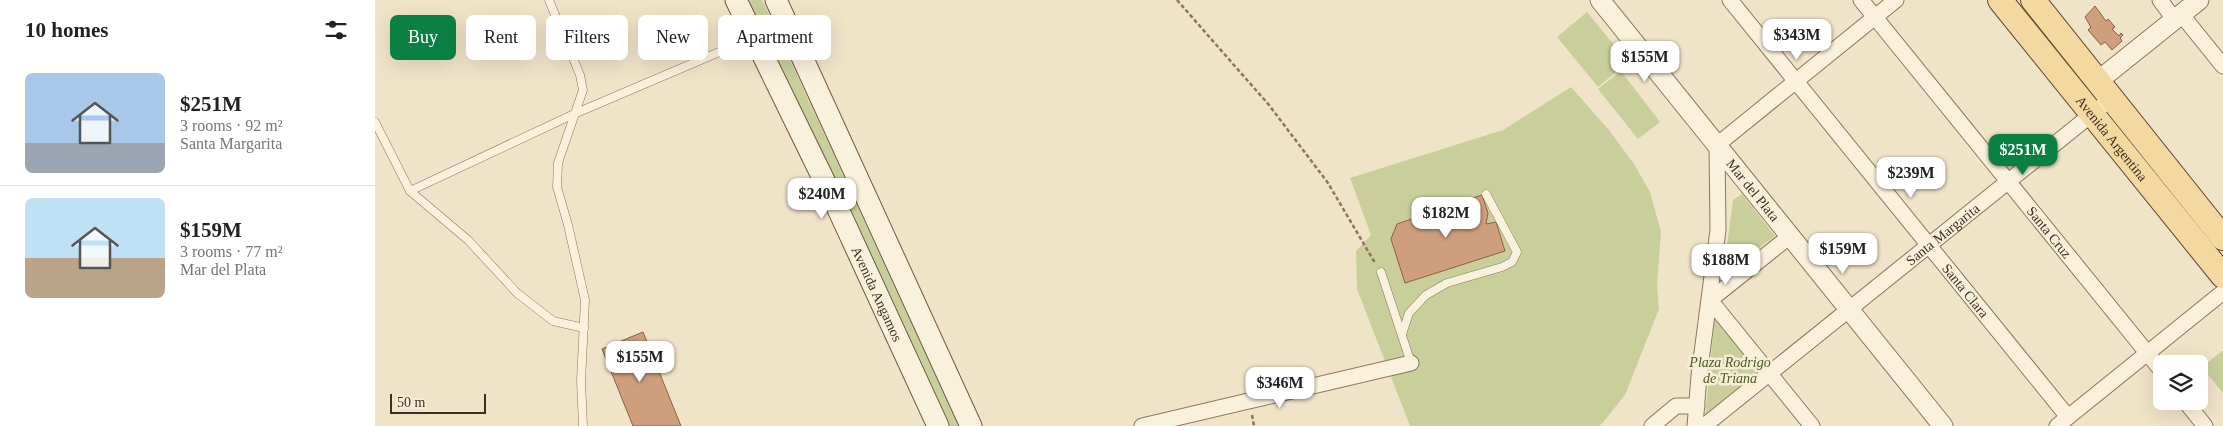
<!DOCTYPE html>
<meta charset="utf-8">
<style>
:root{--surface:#fff;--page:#f2f2f2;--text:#222;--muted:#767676;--line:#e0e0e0;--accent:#0b8043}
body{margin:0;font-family:"Times New Roman",serif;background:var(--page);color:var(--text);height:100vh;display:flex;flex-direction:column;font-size:19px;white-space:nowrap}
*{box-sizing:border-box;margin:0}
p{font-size:16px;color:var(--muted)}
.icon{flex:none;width:28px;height:28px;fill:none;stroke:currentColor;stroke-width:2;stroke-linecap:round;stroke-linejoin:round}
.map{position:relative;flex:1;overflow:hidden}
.sheet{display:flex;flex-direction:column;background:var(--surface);width:375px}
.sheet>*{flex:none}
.guide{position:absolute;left:15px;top:15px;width:475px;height:45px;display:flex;gap:10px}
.controls{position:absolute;left:1778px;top:355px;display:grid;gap:10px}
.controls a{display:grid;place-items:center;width:55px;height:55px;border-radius:8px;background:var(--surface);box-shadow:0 5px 20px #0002;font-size:25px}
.scale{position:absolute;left:15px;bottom:12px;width:96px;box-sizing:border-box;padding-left:5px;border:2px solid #3d2e20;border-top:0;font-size:14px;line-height:18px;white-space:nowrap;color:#3d2e20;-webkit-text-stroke:4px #f7eed8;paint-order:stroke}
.price{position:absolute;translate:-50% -42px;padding:0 11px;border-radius:10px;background:#fff;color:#222;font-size:16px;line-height:32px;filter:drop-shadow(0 1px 2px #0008)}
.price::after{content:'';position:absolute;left:50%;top:30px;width:15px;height:11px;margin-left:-8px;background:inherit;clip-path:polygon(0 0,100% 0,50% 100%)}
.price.on{background:var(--accent);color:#fff}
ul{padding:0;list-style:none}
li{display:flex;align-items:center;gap:15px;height:125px;padding:0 25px}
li+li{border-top:1px solid var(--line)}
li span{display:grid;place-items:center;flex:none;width:140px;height:100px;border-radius:8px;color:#555}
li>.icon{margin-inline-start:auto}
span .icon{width:60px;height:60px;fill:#fffc;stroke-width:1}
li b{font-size:21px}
h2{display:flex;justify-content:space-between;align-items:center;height:60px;padding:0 25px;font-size:21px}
.tag{padding:0 18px;border-radius:8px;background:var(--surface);box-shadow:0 5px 20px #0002;font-size:18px;line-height:45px}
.tag.on{background:var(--accent);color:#fff}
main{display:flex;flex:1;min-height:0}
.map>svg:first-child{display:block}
.green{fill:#c9cf9b}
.building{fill:#cf9f7d;stroke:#8d5f41}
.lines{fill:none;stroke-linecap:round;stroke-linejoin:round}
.service-casing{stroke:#8d765c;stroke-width:9}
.minor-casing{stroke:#8d765c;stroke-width:17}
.tertiary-casing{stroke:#8d765c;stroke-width:21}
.secondary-casing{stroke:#6f573f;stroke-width:23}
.primary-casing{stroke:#5b4430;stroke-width:26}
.path{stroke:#8d765c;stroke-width:2.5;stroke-dasharray:4 2.5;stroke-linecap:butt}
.service{stroke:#faf1dc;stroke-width:8}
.minor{stroke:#faf1dc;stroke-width:15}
.tertiary{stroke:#faf1dc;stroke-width:19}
.secondary{stroke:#faf1dc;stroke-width:21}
.primary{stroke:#f3d9a0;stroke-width:24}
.labels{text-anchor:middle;stroke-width:5;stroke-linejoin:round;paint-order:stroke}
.street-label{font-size:14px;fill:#3d2e20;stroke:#f7eed8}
.park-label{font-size:14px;font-style:italic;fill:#4d5a26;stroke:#f7eed8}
</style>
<main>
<section class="sheet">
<h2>10 homes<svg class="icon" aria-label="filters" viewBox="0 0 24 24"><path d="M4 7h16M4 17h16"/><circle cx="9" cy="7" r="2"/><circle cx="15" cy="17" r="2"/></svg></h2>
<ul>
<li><span style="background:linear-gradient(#a9c7e8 70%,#9aa5b1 0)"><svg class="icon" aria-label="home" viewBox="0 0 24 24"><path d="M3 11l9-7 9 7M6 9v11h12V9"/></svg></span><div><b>$251M</b><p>3 rooms · 92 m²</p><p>Santa Margarita</p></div></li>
<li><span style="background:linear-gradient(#bfe0f5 60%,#b9a48a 0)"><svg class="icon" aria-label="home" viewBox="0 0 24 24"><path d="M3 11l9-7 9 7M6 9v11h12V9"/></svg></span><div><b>$159M</b><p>3 rooms · 77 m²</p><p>Mar del Plata</p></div></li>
</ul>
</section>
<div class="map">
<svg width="1848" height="426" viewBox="0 0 1848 426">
<rect width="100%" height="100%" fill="#f0e4c8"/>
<!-- green -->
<g class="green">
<polygon points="370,0 387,0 392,10 584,426 568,426"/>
<polygon points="1212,12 1253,62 1223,87 1182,37"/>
<polygon points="1246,71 1285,122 1263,139 1223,89"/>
<polygon points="1196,87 1234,130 1259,164 1275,192 1286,232 1282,285 1284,309 1250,395 1225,426 1035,426 982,289 981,251 996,235 975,178 1128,130"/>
<polygon points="1367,194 1400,236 1348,275 1358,200"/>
<polygon points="1340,315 1385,373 1330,418"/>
<polygon points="1847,351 1848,351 1848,393 1827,367"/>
</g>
<!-- building -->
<g class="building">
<polygon points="1720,6 1731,21 1733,19 1740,27 1737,29 1744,36 1746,33 1748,35 1745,38 1747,41 1737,50 1730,42 1726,45 1713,30 1716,27 1710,17"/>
<polygon points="1107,195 1113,213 1111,224 1121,222 1130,251 1030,283 1016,239 1022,224"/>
<polygon points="268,332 306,426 258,426 227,349"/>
</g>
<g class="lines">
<defs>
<g id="service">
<polyline points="174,0 205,75 208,90 183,163 182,187 193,225 210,300 206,381 208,426"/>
<polyline points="0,122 35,191 93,240 142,293 178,321 209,328"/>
<polyline points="35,191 199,114 349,50"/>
<polyline points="1006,272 1036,363"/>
<polyline points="1027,334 1034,313 1051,295 1072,283 1127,267 1137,262 1142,252 1111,194"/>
</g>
<g id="minor">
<path id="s1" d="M 1355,0 L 1693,417"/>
<path id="s2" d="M 1486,0 L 1786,370"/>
<polyline points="1785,0 1799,19"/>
<polyline points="1806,14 1848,66"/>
<polyline points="1415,236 1335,300 1437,426"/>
<polyline points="1810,401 1830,426"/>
<polyline points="767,426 1036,363"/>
<polyline points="1277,426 1301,406 1322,406"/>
<polyline points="1320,426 1324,376 1343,230 1342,145 1521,0"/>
<path id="s3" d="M 1329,426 L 1737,98"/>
<polyline points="1682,426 1848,292"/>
</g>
<g id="tertiary">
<path id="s4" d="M 1225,0 L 1568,426"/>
<polyline points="1723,81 1824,0"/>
</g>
<g id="secondary">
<path id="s5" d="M 361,0 L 463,209 L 563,426"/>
<polyline points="401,0 596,426"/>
</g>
<g id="primary">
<path id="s6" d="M 1625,0 L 1848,276"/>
<polyline points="1658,0 1848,238"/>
</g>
</defs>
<!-- service casing -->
<use href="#service" class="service-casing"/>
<!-- minor casing -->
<use href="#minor" class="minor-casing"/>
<!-- tertiary casing -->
<use href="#tertiary" class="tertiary-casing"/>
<!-- secondary casing -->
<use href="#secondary" class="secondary-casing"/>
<!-- primary casing -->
<use href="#primary" class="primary-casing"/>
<!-- path -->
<g class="path">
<polyline points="802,0 894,105 953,183 1000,263"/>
<polyline points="877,415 879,426"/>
</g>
<!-- service -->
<use href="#service" class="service"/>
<!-- minor -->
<use href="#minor" class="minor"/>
<!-- tertiary -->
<use href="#tertiary" class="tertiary"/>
<!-- secondary -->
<use href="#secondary" class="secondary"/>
<!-- primary -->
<use href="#primary" class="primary"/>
</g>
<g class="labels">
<!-- street labels -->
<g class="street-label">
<text dy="5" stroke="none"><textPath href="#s6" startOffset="178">Avenida Argentina</textPath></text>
<text dy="5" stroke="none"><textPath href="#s4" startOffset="244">Mar del Plata</textPath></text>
<text dy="5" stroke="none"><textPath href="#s2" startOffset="299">Santa Cruz</textPath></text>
<text dy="5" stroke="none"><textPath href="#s3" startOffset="306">Santa Margarita</textPath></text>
<text dy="5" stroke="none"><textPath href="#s1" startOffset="374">Santa Clara</textPath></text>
<text dy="5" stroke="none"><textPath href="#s5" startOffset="326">Avenida Angamos</textPath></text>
</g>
<!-- park labels -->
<g class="park-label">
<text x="1355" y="367">Plaza Rodrigo<tspan x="1355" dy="16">de Triana</tspan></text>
</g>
</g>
</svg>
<div class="controls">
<a><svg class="icon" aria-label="layers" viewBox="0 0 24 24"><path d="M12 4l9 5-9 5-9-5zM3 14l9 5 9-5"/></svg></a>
</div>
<div class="scale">50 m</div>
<b class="price" style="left:1422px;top:61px">$343M</b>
<b class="price" style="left:1270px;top:83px">$155M</b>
<b class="price on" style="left:1648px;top:176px">$251M</b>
<b class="price" style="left:1536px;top:199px">$239M</b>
<b class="price" style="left:447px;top:220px">$240M</b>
<b class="price" style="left:1071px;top:239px">$182M</b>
<b class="price" style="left:1468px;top:275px">$159M</b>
<b class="price" style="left:1351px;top:286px">$188M</b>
<b class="price" style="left:265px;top:383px">$155M</b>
<b class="price" style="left:905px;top:409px">$346M</b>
<div class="guide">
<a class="tag on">Buy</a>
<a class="tag">Rent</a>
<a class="tag">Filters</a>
<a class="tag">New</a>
<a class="tag">Apartment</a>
</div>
</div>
</main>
